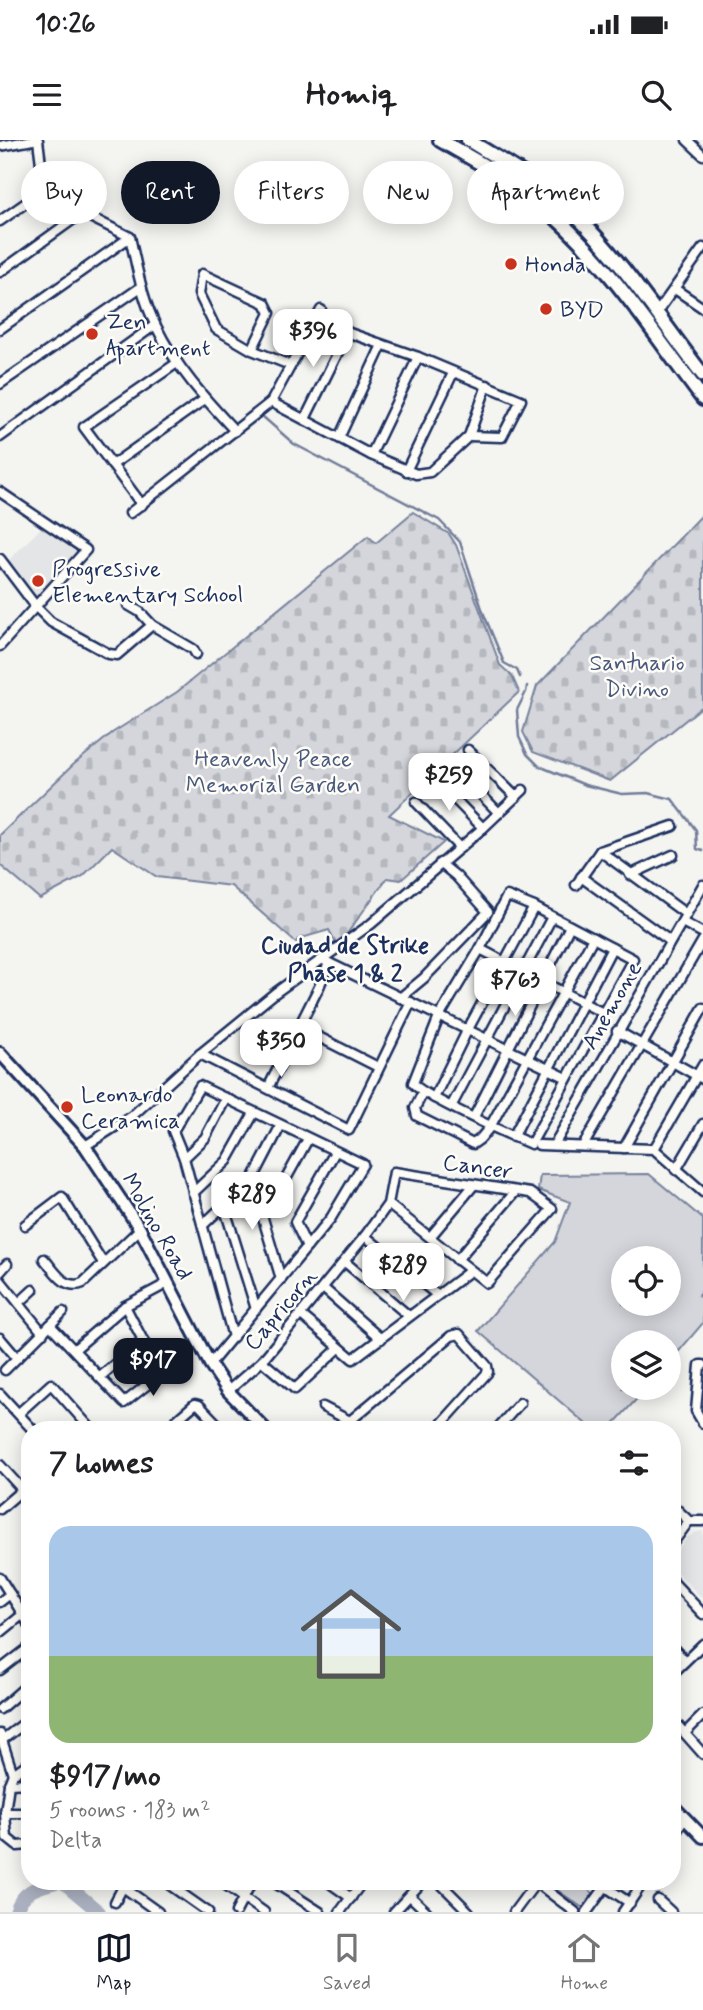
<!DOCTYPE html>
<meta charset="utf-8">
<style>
:root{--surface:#fff;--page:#f2f2f2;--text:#202124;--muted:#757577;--line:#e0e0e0;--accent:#111827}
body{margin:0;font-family:Mynerve,sans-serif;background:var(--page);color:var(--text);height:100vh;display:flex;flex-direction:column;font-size:26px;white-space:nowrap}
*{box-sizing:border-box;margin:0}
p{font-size:23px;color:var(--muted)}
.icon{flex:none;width:38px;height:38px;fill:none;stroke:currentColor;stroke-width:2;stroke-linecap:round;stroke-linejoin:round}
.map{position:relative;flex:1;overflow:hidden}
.details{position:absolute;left:21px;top:1281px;width:660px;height:469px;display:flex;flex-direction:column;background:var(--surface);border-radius:28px;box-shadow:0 4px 18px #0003}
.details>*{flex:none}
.top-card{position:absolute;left:21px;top:21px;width:662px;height:63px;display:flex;gap:14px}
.controls{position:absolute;left:611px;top:1106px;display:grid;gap:14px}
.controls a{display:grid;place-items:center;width:70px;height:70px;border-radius:50%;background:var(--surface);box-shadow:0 4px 18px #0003;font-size:35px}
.price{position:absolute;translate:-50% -60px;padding:0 16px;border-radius:14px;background:#fff;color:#222;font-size:23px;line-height:46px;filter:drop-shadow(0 2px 4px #0008)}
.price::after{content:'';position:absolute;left:50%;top:42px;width:21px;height:16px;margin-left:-10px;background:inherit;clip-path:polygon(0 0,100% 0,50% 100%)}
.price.current{background:var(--accent);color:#fff}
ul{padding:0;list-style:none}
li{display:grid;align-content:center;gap:14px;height:371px;padding:0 28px}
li+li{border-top:2px solid var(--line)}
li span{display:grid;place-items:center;height:217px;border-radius:21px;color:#555}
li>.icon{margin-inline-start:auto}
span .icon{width:126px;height:126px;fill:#fffc;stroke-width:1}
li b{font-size:30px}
h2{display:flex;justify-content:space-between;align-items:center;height:84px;padding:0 28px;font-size:30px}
.pill{padding:0 24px;border-radius:32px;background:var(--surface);box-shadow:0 4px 18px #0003;font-size:24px;line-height:63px}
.pill.current{background:var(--accent);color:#fff}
.status{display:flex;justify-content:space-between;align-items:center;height:49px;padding:0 35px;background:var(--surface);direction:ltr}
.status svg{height:19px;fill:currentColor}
header{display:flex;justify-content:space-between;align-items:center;height:91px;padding:0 28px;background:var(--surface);font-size:32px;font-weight:800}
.tab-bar{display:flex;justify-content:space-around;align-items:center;height:98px;border-top:2px solid var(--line);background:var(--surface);font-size:19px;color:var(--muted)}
.tab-bar a{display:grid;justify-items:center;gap:4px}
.tab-bar .current{color:var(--accent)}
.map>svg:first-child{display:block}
.built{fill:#e4e5e6}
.grass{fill:#d4d6db;stroke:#78829c;stroke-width:2;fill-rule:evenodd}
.cemetery{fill:url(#cemetery-stones);stroke:#78829c;stroke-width:2}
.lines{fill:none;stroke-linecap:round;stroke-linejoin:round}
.stream{stroke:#717c98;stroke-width:2.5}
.river{stroke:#aab0bf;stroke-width:14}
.minor-casing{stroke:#1b2f5e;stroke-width:13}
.secondary-casing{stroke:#1b2f5e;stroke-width:16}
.primary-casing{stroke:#1b2f5e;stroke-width:18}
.minor{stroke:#fdfcf7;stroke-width:8}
.secondary{stroke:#fdfcf7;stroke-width:10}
.primary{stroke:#fdfcf7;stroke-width:12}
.poi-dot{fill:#c8321e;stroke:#fdfcf7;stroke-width:2.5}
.labels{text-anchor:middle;stroke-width:5;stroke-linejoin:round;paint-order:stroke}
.poi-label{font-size:23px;fill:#1b2f5e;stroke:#fdfcf7;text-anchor:start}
.park-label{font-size:23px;fill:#49597d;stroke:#fdfcf7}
.street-label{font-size:23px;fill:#1b2f5e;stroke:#fdfcf7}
.neighbourhood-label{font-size:24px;font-weight:bold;fill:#1b2f5e;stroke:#fdfcf7}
</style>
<div class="status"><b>10:26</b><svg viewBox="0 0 49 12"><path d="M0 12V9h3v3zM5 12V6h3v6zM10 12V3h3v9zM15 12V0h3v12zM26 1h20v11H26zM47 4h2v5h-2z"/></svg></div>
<header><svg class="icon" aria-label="menu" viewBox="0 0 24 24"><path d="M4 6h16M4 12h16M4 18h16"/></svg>Homiq<svg class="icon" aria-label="search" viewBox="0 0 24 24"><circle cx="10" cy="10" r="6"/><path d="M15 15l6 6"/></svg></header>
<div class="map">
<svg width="703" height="1772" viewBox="0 0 703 1772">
<defs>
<pattern id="cemetery-stones" width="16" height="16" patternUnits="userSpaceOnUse" patternTransform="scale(1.75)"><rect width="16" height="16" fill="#d4d6db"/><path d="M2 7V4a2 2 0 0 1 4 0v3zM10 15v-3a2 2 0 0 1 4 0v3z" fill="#b5b8be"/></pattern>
</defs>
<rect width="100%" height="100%" fill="#f4f4f1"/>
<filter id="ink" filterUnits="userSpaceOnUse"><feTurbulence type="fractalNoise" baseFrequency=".0143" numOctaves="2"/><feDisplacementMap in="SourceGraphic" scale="14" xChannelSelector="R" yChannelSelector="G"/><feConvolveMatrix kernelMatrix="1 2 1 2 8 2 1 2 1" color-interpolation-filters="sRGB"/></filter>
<g filter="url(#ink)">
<!-- built -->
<g class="built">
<polygon points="44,385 82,412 36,460 7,422"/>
<polygon points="703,1391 703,1459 672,1427 672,1418 688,1397 696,1392"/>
</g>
<!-- grass -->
<g class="grass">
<path d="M 649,1034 L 703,1079 L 703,1149 L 698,1156 L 703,1159 L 703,1183 L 669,1223 L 668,1202 L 623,1202 L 623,1248 L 647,1248 L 608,1290 L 593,1290 L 478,1191 L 555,1102 L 570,1062 L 538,1050 L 540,1035 ZM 623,1118 L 668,1118 L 668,1164 L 623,1164 Z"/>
<polygon points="563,1741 577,1741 593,1753 583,1768 557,1750"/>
</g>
<!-- cemetery -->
<g class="cemetery">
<polygon points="413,372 449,394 456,405 500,525 512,536 519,552 389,675 444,702 401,740 387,738 341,802 336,803 329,790 298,799 296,803 231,746 157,737 112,707 83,736 40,759 0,725 0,695 73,625 112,593 177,552 368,396 376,403"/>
<polygon points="703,374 703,566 610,641 533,612 523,592 537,546"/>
</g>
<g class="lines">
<!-- stream -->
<g class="stream">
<polyline points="262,276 294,304 439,380 460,402 483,472 504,523 517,530 520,537"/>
<polyline points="527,546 526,552 517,570 519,597 527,614 539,626 585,645 622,654 648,653 672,659 696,690 697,709 703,711"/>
</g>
<!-- river -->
<g class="river">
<polyline points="62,1741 99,1772"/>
<path d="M 16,1772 C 22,1749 39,1747 60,1741"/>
</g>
<defs>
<g id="minor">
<polyline points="38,0 43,40 47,48"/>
<polyline points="687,0 703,15"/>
<polyline points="0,6 33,0"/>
<path d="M 47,48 L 82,73 L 130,97 C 137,127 142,159 156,186 C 175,226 205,259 235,291"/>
<polyline points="0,81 47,48"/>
<polyline points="0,132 82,73"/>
<polyline points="675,149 703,168"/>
<polyline points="656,174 703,108"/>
<polyline points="315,181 418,217 521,260 502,297 469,296"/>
<polyline points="0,189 130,97"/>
<polyline points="252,210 270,173 265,163 202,134 199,154 216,189 252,210 290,225"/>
<polyline points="0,244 141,147"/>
<polyline points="271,262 371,315 416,334 430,332 469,296 487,245"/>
<polyline points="305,279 348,192"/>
<polyline points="0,297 155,185"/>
<polyline points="339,298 382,205"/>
<polyline points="371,315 418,217"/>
<polyline points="112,325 205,259"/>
<polyline points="406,331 453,233"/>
<polyline points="0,352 86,410 0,506"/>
<polyline points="142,365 84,287 177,223"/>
<polyline points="130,373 271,262 321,170"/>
<polyline points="0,419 37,468 51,482 109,514 117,515 152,485 193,509 196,514"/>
<polyline points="128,465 140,472 152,485"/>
<polyline points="468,610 516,657"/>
<polyline points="452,625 499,673"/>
<polyline points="435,639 483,688"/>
<polyline points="416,662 460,708"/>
<polyline points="600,711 686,774"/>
<polyline points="630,735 673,715"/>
<polyline points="581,737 670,801"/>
<polyline points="576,745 600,711 673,686"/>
<path d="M 507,756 L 534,767 L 633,819 L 531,1004 C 512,996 420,955 413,943 L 439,877 L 480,809 Z"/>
<polyline points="682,782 703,793"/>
<polyline points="480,809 603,873"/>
<polyline points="323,820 567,938"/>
<polyline points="400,858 424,838 488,772 456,736 440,723"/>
<polyline points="299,887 378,927"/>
<polyline points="617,891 703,939"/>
<polyline points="200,914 349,990 411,862"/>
<polyline points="268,948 319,847 329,823"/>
<polyline points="423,952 415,968 417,976 473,1004 480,999 490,987 593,798"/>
<polyline points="434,958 467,891 534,767"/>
<polyline points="452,965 552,777"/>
<polyline points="474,977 570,786"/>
<polyline points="513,997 612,808"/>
<polyline points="539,1005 654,1009 703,1052"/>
<polyline points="554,1005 703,745"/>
<polyline points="85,1006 132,976 200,914 275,853 371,784 483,688 523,650"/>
<polyline points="583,1006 703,800"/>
<polyline points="624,1008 703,868"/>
<polyline points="654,1009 703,925"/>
<polyline points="184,1018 205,998 226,958"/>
<polyline points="676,1030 703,984"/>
<polyline points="254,1037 262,1075 281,1139"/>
<polyline points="193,1053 227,1021 254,973"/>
<polyline points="224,1066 256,1169"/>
<polyline points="262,1075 272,1064 308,999"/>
<polyline points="25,1085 62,1057 103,1123"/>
<polyline points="203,1085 254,1037 281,985"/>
<polyline points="365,1096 437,1155"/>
<polyline points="431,1096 473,1046"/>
<polyline points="307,1107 295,1082 335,1012"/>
<path d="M 44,1119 C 55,1131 65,1151 83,1143 L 140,1089"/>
<polyline points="457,1120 516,1051"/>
<polyline points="345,1122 409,1176"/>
<polyline points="0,1132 7,1124"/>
<polyline points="0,1140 43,1193"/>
<polyline points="323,1148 381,1199"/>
<polyline points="19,1163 33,1150"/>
<polyline points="300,1174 353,1219 470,1131"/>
<polyline points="50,1185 124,1263 148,1244 159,1231 125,1166"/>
<polyline points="0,1198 17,1218"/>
<polyline points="75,1209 125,1166 168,1143"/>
<polyline points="262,1221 295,1249 339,1208"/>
<polyline points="210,1224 331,1078 363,1024 200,946 173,991 184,1018 233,1197"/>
<polyline points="703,1225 700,1225 696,1271 703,1283"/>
<polyline points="5,1230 63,1172"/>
<polyline points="100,1237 143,1200"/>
<polyline points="228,1251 262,1221 365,1096 388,1064 394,1032 530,1053 552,1069 487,1143 388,1064"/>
<polyline points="0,1254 33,1290"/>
<polyline points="323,1267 350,1281"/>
<polyline points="19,1273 51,1244 92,1290"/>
<polyline points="165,1290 195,1264 199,1265 223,1290"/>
<polyline points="352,1290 350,1281 451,1196 459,1194 487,1226 488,1232 436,1290"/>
<polyline points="496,1290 520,1263"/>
<polyline points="0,1325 30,1358"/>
<polyline points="672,1365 689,1381 703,1381"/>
<polyline points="0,1369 22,1350"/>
<polyline points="672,1404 689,1381"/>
<polyline points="0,1438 30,1486"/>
<polyline points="672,1441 703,1474"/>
<polyline points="0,1462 10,1454"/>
<polyline points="0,1493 22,1475"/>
<polyline points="672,1507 685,1521"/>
<polyline points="0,1530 30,1507"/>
<polyline points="672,1534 703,1504"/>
<polyline points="0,1569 30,1543"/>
<polyline points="672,1579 703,1614"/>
<polyline points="685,1593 703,1575"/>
<polyline points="0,1594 13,1634 9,1644 5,1673 7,1698 17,1706 30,1705"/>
<polyline points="2,1600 30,1579"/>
<polyline points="13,1634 30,1622"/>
<polyline points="9,1644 30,1643"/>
<polyline points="5,1673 30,1673"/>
<polyline points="672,1698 685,1678"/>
<polyline points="164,1741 208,1772"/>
<polyline points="220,1741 264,1772"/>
<polyline points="272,1741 320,1772"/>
<polyline points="327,1741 351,1758"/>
<polyline points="438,1741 469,1772"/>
<polyline points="597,1741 630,1763"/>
<polyline points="536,1742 575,1772"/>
<polyline points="123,1747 158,1772"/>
<polyline points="410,1756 427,1772"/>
<polyline points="658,1760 671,1772"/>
<polyline points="115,1762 126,1741"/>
<polyline points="236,1772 252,1741"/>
<polyline points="340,1772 363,1741"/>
<polyline points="394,1772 423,1741"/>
<polyline points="514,1772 537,1741"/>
<polyline points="587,1772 605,1747"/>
<polyline points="623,1772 644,1741"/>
</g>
<g id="secondary">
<polyline points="0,913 85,1006 140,1089 210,1224 228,1251 266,1290"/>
<polyline points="672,1665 703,1697"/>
</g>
<g id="primary">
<path d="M 440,0 C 474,20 509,38 539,63 C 605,117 652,192 703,259"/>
<path d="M 468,0 C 504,22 542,43 573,73 C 622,120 661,181 703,235"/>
</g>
</defs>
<!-- minor casing -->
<use href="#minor" class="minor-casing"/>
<!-- secondary casing -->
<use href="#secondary" class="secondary-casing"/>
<!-- primary casing -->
<use href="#primary" class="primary-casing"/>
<!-- minor -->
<use href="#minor" class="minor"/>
<!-- secondary -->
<use href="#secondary" class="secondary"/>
<!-- primary -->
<use href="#primary" class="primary"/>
</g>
</g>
<!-- markers -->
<g class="poi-dot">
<circle cx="511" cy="124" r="7"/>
<circle cx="546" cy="169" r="7"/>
<circle cx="92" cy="194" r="7"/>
<circle cx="38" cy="441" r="7"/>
<circle cx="67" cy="967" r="7"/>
</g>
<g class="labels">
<!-- poi labels -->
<g class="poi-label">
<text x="525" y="132">Honda</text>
<text x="560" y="177">BYD</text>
<text x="106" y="189">Zen<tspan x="106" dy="26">Apartment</tspan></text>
<text x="52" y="436">Progressive<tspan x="52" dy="26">Elementary School</tspan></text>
<text x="81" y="962">Leonardo<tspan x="81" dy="26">Ceramica</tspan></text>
</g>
<!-- park labels -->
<g class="park-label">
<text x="637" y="530">Santuario<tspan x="637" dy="26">Divino</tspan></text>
<text x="273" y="626">Heavenly Peace<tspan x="273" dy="26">Memorial Garden</tspan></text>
</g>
<!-- street labels -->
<g class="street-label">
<text transform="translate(611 865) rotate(-60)" y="8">Anemone</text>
<text transform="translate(478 1026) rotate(8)" y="8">Cancer</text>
<text transform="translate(158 1086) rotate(60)" y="8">Molino Road</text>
<text transform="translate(280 1169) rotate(-50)" y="8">Capricorn</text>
</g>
<!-- neighbourhood labels -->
<g class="neighbourhood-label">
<text x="345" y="813">Ciudad de Strike<tspan x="345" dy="28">Phase 1 &amp; 2</tspan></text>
</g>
</g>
</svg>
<div class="controls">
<a><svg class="icon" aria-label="locate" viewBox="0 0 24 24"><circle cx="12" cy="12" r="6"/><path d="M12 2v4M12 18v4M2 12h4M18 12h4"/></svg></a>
<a><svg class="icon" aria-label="layers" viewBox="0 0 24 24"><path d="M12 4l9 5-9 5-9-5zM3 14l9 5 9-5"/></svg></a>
</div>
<b class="price" style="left:313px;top:229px">$396</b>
<b class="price" style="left:449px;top:673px">$259</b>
<b class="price" style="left:515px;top:878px">$763</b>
<b class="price" style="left:281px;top:939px">$350</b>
<b class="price" style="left:252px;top:1092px">$289</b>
<b class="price" style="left:403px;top:1163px">$289</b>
<b class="price current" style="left:153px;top:1258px">$917</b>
<div class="top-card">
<a class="pill">Buy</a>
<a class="pill current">Rent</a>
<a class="pill">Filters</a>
<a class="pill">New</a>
<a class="pill">Apartment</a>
</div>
<section class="details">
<h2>7 homes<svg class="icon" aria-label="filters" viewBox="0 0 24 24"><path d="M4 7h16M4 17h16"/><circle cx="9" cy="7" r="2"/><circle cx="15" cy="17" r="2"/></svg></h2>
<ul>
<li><span style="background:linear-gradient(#a9c7e8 60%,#8fb573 0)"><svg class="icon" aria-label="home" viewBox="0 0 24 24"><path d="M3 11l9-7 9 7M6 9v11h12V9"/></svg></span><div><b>$917/mo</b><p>5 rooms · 183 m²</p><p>Delta</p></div></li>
</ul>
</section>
</div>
<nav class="tab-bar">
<a class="current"><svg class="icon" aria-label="map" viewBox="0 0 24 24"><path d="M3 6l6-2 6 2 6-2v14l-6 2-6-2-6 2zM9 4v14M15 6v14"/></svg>Map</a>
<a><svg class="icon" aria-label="saved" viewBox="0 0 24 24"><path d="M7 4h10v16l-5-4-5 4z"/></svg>Saved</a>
<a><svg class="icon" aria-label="home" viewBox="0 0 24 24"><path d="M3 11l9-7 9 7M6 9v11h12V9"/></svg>Home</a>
</nav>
